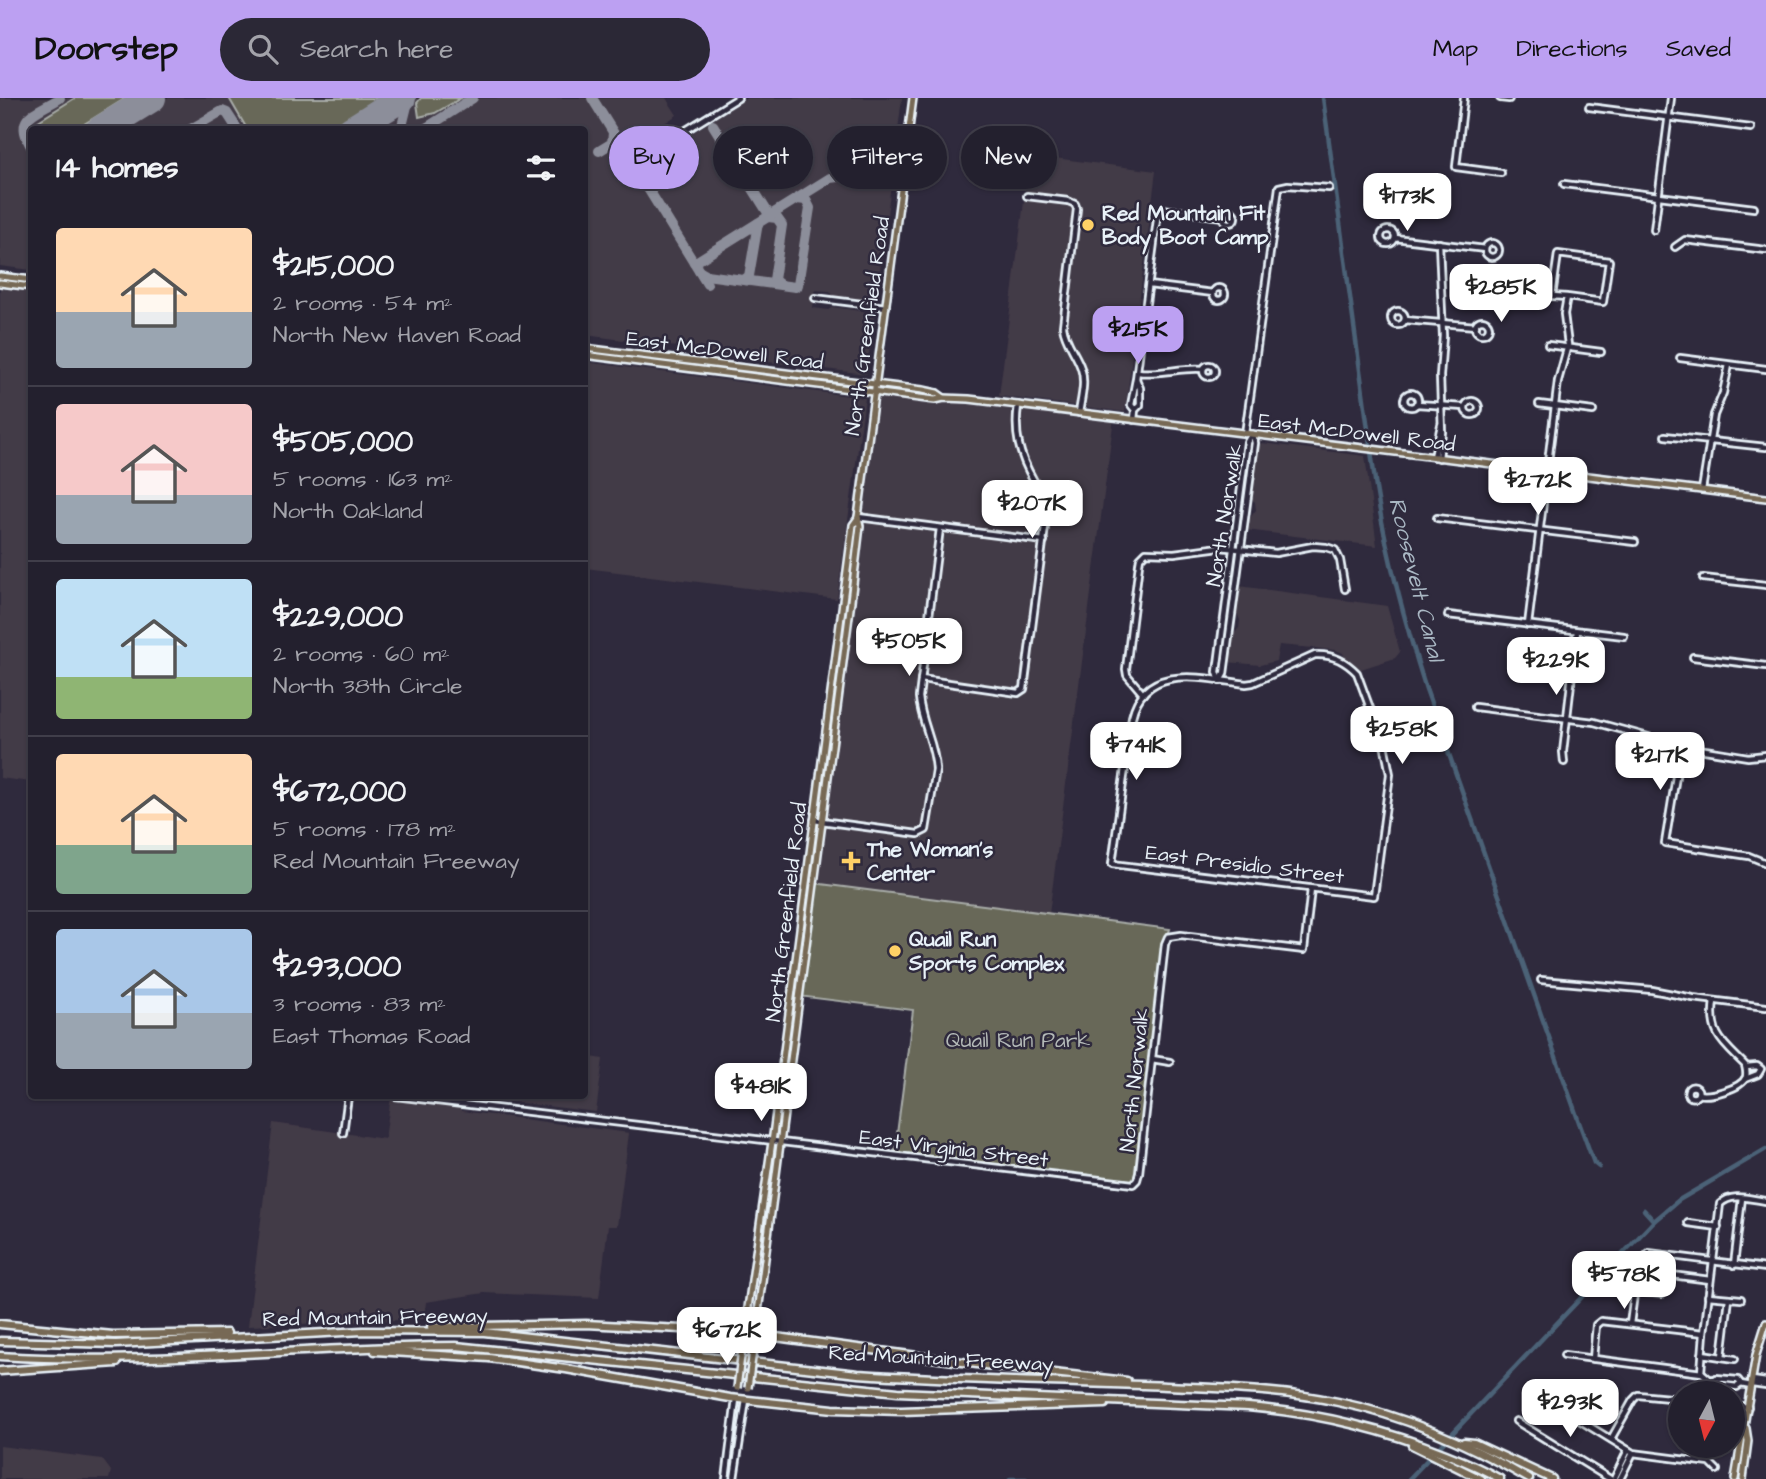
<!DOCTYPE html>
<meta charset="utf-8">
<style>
:root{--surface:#23202e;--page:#2b2836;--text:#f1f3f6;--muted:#a3a3aa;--line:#403e4a;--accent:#bca0f2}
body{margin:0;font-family:"Architects Daughter",sans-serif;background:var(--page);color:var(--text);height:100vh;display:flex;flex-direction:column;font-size:26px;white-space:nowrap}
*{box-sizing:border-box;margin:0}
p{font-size:23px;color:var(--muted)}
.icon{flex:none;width:38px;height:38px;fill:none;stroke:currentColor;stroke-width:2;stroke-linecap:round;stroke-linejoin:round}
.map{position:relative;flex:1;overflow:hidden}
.drawer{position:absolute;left:28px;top:28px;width:560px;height:973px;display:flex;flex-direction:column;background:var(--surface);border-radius:7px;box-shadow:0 2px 5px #0004,0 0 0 2px var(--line)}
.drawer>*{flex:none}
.guide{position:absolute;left:609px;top:28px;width:665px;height:63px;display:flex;gap:14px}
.needle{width:46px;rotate:187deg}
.tools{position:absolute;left:1668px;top:1283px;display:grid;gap:14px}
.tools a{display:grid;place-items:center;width:77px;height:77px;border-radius:50%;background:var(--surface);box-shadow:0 2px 5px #0004,0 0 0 2px var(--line);font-size:35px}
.price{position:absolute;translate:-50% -60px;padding:0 16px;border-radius:14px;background:#fff;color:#222;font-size:23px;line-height:46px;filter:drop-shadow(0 2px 4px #0008)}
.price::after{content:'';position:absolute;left:50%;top:42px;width:21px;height:16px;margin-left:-10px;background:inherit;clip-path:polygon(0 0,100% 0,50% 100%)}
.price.active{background:var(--accent);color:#111}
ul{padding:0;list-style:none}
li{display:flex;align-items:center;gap:21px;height:175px;padding:0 28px}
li+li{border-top:2px solid var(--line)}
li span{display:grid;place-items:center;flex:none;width:196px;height:140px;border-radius:7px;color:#555}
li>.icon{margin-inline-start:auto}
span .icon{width:84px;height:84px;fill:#fffc;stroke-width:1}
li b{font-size:30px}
h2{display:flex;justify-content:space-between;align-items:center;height:84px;padding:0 28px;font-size:30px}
.pill{padding:0 24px;border-radius:32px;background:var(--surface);box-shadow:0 2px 5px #0004,0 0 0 2px var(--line);font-size:24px;line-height:63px}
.pill.active{background:var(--accent);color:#111}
header{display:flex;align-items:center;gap:42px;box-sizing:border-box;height:98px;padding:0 35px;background:var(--accent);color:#111}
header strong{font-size:33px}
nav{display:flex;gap:38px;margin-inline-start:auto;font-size:24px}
.search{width:490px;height:63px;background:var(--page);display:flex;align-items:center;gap:18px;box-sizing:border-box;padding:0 24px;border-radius:38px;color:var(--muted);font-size:26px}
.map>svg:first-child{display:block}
.built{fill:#433b47}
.green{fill:#676859;stroke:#a8aca8;stroke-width:2}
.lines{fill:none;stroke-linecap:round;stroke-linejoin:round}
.canal{stroke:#4c6277;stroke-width:4.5}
.taxiway{stroke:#8c8e9a;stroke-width:10}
.runway{stroke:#8c8e9a;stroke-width:28}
.minor-casing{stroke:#e8f1f8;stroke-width:10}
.major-casing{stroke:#e8f1f8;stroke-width:10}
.highway-casing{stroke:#e8f1f8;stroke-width:11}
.minor{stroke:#2f2a3d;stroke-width:4.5}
.major{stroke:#776954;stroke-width:5}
.highway{stroke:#776954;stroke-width:6}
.major-bridge-casing{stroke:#e8f1f8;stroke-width:10;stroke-linecap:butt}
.major-bridge{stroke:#776954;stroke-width:5}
.poi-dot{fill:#ffd166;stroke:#2f2a3d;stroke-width:2.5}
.labels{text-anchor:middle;stroke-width:5;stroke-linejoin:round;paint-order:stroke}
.poi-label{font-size:21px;font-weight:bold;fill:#e8f1f8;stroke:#2f2a3d;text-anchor:start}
.street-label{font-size:21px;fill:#e8f1f8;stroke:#2f2a3d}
.park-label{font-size:21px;fill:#b4bab8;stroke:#2f2a3d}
.water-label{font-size:23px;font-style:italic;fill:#aab8c4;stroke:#2f2a3d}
</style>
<header>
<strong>Doorstep</strong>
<div class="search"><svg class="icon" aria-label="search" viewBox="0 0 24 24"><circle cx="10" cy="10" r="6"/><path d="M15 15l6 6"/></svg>Search here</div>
<nav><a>Map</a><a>Directions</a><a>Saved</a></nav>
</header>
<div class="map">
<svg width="1766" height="1381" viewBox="0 0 1766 1381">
<rect width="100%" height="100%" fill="#2f2a3d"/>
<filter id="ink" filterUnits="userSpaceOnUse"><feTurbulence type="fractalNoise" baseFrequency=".0143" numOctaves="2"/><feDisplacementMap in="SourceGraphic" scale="14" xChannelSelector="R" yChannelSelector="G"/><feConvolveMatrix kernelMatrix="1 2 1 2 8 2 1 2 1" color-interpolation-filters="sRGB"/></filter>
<g filter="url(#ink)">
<!-- built -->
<g class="built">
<polygon points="0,0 666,0 677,17 646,37 656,53 666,52 747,0 902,0 876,203 834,199 830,193 815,192 813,210 828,212 833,209 875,215 866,276 694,255 693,251 585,237 584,32 32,32 31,172 0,168"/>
<polygon points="1030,57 1156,73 1125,314 999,298"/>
<polygon points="0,189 31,193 31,684 0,680"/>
<polygon points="585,264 865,300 837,501 585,470"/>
<polygon points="875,293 1114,319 1049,816 813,785 860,428 858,419"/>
<polygon points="1262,345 1365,358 1377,448 1246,432 1247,424 1256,412 1255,404 1250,399 1257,348"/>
<polygon points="1239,488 1387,508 1400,554 1395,560 1361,571 1344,558 1343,555 1336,552 1279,547 1276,563 1260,567 1228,564 1232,538 1239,530 1240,522 1236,513"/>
<polygon points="585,958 603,961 596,1014 464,998 461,1013 629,1035 617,1128 608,1128 599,1200 484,1195 426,1204 424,1221 248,1228 273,1025 385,1041 391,998 584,998"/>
<polygon points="0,1348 102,1361 111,1373 109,1381 0,1381"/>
</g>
<!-- green -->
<g class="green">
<polygon points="75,0 126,0 76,31 32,32 31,35 29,31 32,27"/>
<polygon points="229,0 382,0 332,31 247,31"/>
<polygon points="421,0 461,0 435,15 419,19 417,5"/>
<polygon points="813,785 1170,831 1165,846 1139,1075 1133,1086 894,1059 913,912 798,898"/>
</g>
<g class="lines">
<!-- canal -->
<g class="canal">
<path d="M 1323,0 L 1376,390 C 1387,459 1405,525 1426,591 L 1580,1027 L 1594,1065 L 1599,1069"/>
<polyline points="1644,1112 1654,1123"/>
<polyline points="1010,1381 1026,1381"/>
<polyline points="1409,1381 1654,1123 1679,1102 1766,1051"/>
</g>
<!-- taxiway -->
<g class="taxiway">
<polyline points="135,0 140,7"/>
<polyline points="592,0 707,186"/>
<polyline points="713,27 770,118"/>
<polyline points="189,32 222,13 227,15 238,32"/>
<polyline points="401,32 409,0"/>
<polyline points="423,32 473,0"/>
<path d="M 32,50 C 12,18 35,16 60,0"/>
<polyline points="599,53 612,45 613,35"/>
<polyline points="768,119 777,120 782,127 774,182 779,186"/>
<polyline points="694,165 830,80 853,77"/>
<polyline points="699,173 706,177 795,189 798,187 810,110 806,102 796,101"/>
<polyline points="744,182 749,178 758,125"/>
</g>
<!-- runway -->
<g class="runway">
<polyline points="100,32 152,0"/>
<polyline points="351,32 402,0"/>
</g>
<defs>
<g id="minor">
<polyline points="1464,0 1456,69 1501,75"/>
<polyline points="1500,0 1509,1"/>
<polyline points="1589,9 1751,30"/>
<polyline points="667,44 738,0"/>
<polyline points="1564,86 1754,110"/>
<path d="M 1027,98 L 1068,103 L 1075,106 L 1077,111 L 1063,228 C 1065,244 1076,255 1081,270 C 1086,284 1081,301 1079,315"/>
<circle cx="1229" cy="119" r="6"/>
<polyline points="1654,132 1671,0"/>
<circle cx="1388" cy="139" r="7"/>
<polyline points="1395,140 1485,151"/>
<circle cx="1492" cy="152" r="7"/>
<polyline points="1675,149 1685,142 1766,152"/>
<polyline points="1149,187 1213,195"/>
<circle cx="1219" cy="196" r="6"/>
<polyline points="815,200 886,209"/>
<circle cx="1398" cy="220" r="7"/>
<polyline points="1405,222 1476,228"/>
<circle cx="1482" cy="229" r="7"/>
<polyline points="1548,247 1601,254"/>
<polyline points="1680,260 1766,271"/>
<circle cx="1209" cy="273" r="6"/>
<path d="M 1138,274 C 1160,277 1181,269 1203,271"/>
<polyline points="1136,281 1158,114 1162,111 1223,119"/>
<circle cx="1411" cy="302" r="7"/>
<circle cx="1472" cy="310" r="7"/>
<polyline points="1416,306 1465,309"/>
<polyline points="1539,306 1593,313"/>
<polyline points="1134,322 1135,312 1140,307 1140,290 1136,281 1131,307 1135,312"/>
<polyline points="1245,336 1279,89 1288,87 1329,90"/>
<polyline points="1665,338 1766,349"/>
<polyline points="1434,359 1441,327"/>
<polyline points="1439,360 1442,334 1440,278 1443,238 1439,145"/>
<polyline points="1702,392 1714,317 1723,295 1729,267"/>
<polyline points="858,419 1044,443"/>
<polyline points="1437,420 1635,444"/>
<polyline points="1703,480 1766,487"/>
<polyline points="1448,517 1624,538"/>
<polyline points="1528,527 1558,283 1568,247 1564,216 1567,199 1552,198 1558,156 1609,163 1603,204 1567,199"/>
<path d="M 1315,557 C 1332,556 1345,562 1357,575 L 1385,651 L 1390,676 L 1374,798 L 1112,766 L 1132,619 C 1145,563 1205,581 1246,586 L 1253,585 Z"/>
<polyline points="1693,559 1766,568"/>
<path d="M 921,581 L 1018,595 L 1024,591 L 1047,413 C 1045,401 1040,393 1034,383 C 1019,357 1014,336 1018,307"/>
<polyline points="1220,583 1217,574 1247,344 1252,336"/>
<polyline points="1220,583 1224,576 1255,345 1253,337"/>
<polyline points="1143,596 1127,577 1126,571 1139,466 1140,460 1146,454 1174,455 1220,449 1276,455 1313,448 1326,449 1335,452 1340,462 1345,491"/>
<polyline points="1475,609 1594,624 1681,648 1711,653 1748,659 1766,657"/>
<polyline points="1681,648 1665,745 1749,758 1766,765"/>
<polyline points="1564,664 1563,654 1577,533"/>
<path d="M 814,722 L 918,736 L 926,732 L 936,672 C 935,646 921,625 919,599 L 940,430"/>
<polyline points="1541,882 1652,892 1693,900 1766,909"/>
<polyline points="1152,961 1170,964"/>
<polyline points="1745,981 1758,976 1761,971 1757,968 1746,969"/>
<circle cx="1693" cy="994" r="5.5"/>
<path d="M 1698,996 C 1709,999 1741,991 1746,979 C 1747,974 1746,972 1745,967 C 1723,945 1709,937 1714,903"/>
<polyline points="395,998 1133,1086 1137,1082 1139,1075 1165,846 1168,839 1181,837 1304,852 1311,791"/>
<polyline points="343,1035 348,998"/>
<polyline points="1688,1125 1718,1129"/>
<polyline points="1734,1167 1742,1100"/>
<polyline points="1710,1182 1641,1173 1644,1160 1649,1155 1766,1170"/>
<polyline points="1635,1193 1662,1196"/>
<polyline points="1708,1198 1741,1201"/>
<polyline points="1630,1226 1637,1174 1641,1173"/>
<polyline points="1702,1256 1735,1261"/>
<polyline points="1564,1257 1702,1275"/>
<polyline points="1722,1259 1729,1200"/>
<polyline points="1593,1261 1596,1227 1601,1223 1704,1235"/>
<polyline points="1711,1282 1716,1280 1738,1282 1741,1286 1751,1288"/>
<polyline points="1752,1282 1766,1284"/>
<path d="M 1741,1286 L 1737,1289 L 1715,1286 L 1701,1274 L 1704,1235 L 1720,1106 C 1732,1094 1750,1101 1766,1103"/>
<polyline points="1752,1286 1766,1288"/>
<polyline points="1544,1291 1545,1301 1633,1355 1710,1365 1717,1372"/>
<polyline points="1732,1307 1748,1309"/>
<polyline points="1516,1323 1610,1381"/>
<polyline points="1611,1341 1633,1302 1638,1297 1680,1301"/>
<polyline points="726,1381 736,1301"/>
<polyline points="734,1381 746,1302"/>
<polyline points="1614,1381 1628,1352"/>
<polyline points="1620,1381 1633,1355"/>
</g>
<g id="major">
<polyline points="0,178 32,182"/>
<polyline points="0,185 32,189"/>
<polyline points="584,250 923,292 937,295 944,300"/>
<polyline points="584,257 935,302 944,300 969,301 1766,400"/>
<polyline points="754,1245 851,503 860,428 858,419 913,0"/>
<polyline points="742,1251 773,1037 853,427 858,420"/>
<polyline points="1735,1381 1756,1257 1766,1225"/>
<polyline points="1743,1381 1748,1343 1746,1330"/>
</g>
<g id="highway">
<polyline points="0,1226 113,1237 227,1235"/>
<polyline points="431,1229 586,1226 738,1234 1007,1270 1127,1283"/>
<path d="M 0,1243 L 116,1246 L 363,1233 L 484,1234 L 858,1276 C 953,1282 1048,1284 1143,1287 C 1209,1290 1274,1290 1338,1304 C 1406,1318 1469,1346 1529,1381"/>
<polyline points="375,1253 489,1260 566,1271 730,1300 833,1311 901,1313 1105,1306"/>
<path d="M 0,1258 C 152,1268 304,1248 456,1248 L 898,1294 L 1248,1309 C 1316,1315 1383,1331 1446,1356 C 1464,1363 1483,1371 1500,1381"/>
<polyline points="0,1273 117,1265"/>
<polyline points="1464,1344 1474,1345 1552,1381"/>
<polyline points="1412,1347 1481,1381"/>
</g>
</defs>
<!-- minor casing -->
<use href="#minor" class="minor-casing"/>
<!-- major casing -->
<use href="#major" class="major-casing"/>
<!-- highway casing -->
<use href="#highway" class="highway-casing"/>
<!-- minor -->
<use href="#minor" class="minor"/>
<!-- major -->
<use href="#major" class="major"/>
<!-- highway -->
<use href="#highway" class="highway"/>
<defs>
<g id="major-bridge">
<polyline points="737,1290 742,1251"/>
<polyline points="748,1290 754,1245"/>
</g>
</defs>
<!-- major-bridge casing -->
<use href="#major-bridge" class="major-bridge-casing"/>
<!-- major-bridge -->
<use href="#major-bridge" class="major-bridge"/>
</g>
</g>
<!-- markers -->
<g class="poi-dot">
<circle cx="1088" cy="127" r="7"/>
<path d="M847.5 752.5h7v7h7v7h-7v7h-7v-7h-7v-7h7z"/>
<circle cx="895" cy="853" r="7"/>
</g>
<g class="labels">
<!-- poi labels -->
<g class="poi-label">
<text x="1102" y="122">Red Mountain Fit<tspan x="1102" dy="24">Body Boot Camp</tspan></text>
<text x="867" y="758">The Woman's<tspan x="867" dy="24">Center</tspan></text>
<text x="909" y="848">Quail Run<tspan x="909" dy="24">Sports Complex</tspan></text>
</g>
<!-- street labels -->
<g class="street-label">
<text transform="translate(867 228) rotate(-82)" y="7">North Greenfield Road</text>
<text transform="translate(725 252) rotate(7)" y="7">East McDowell Road</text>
<text transform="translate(1357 334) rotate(7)" y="7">East McDowell Road</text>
<text transform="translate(1224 417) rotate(-81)" y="7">North Norwalk</text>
<text transform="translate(1245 766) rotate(7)" y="7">East Presidio Street</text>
<text transform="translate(786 814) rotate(-83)" y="7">North Greenfield Road</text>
<text transform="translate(1134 982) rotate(-84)" y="7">North Norwalk</text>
<text transform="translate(954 1050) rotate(7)" y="7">East Virginia Street</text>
<text transform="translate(375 1219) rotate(-1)" y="7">Red Mountain Freeway</text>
<text transform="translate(941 1260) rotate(3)" y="7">Red Mountain Freeway</text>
</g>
<!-- park labels -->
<g class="park-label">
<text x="1018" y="949">Quail Run Park</text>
</g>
<!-- water labels -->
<g class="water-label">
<text transform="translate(1417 481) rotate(76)" y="8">Roosevelt Canal</text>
</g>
</g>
</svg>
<div class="tools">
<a><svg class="needle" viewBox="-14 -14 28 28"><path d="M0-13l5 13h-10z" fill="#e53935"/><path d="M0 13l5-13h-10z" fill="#a3a3aa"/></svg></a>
</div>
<b class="price" style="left:1407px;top:135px">$173K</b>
<b class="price" style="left:1501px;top:226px">$285K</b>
<b class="price active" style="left:1138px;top:268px">$215K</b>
<b class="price" style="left:1538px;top:419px">$272K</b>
<b class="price" style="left:1032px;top:442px">$207K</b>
<b class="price" style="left:909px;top:580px">$505K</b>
<b class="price" style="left:1556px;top:599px">$229K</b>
<b class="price" style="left:1402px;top:668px">$258K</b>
<b class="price" style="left:1136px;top:684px">$741K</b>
<b class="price" style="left:1660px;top:694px">$217K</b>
<b class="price" style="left:761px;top:1025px">$481K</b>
<b class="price" style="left:1624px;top:1213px">$578K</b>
<b class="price" style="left:727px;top:1269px">$672K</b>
<b class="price" style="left:1570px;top:1341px">$293K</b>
<div class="guide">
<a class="pill active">Buy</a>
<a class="pill">Rent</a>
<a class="pill">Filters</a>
<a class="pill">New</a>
</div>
<section class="drawer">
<h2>14 homes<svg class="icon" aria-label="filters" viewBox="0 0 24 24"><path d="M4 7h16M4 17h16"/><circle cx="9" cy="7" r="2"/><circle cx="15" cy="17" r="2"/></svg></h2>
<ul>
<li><span style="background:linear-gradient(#ffd9b3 60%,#9aa5b1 0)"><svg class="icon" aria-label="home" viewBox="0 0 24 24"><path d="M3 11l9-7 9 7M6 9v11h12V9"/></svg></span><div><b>$215,000</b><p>2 rooms · 54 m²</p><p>North New Haven Road</p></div></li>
<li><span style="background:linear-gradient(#f6c9c9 65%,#9aa5b1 0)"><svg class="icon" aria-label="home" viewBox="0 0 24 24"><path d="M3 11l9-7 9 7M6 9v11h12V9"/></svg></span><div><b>$505,000</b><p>5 rooms · 163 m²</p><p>North Oakland</p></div></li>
<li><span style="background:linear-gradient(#bfe0f5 70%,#8fb573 0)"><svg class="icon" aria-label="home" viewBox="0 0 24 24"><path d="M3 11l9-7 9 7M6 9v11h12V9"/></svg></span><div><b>$229,000</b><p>2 rooms · 60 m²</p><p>North 38th Circle</p></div></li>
<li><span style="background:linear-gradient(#ffd9b3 65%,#7fa58c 0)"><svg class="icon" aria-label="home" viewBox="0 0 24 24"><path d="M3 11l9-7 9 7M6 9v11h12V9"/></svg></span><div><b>$672,000</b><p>5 rooms · 178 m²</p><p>Red Mountain Freeway</p></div></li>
<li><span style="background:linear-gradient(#a9c7e8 60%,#9aa5b1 0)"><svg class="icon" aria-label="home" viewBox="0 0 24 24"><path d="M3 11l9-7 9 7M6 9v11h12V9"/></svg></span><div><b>$293,000</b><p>3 rooms · 83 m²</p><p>East Thomas Road</p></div></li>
</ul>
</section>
</div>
